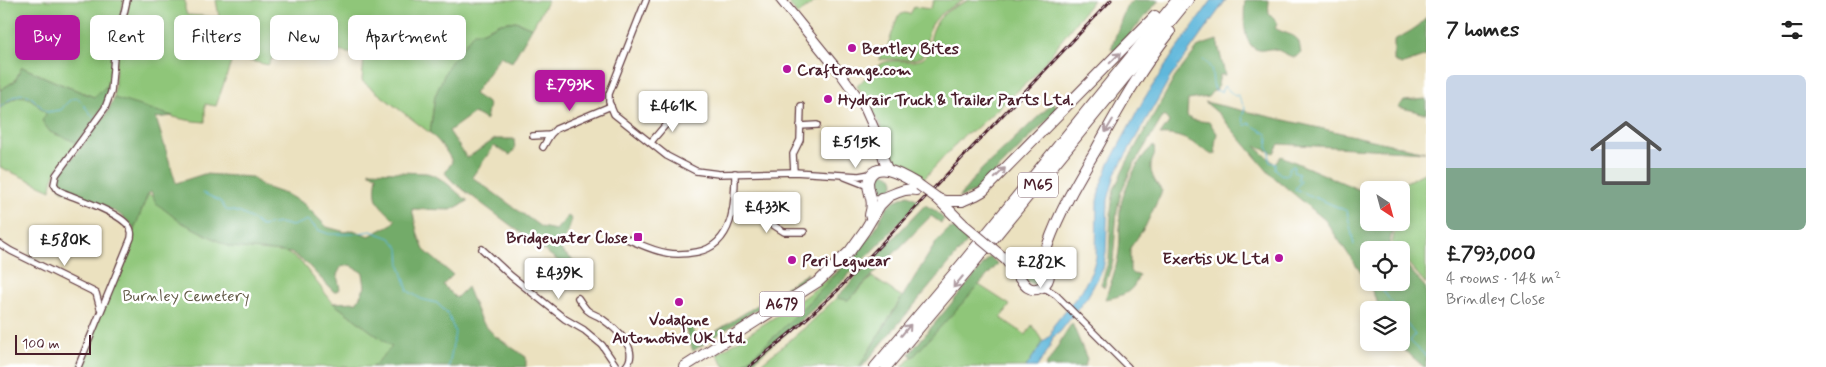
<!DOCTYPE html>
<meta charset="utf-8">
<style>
:root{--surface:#fff;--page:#f2f2f2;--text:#222;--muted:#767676;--line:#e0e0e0;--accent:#b5179e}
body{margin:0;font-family:Mynerve,sans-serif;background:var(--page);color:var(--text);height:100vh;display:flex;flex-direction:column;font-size:19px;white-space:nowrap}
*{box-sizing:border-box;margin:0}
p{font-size:16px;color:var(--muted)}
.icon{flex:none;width:28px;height:28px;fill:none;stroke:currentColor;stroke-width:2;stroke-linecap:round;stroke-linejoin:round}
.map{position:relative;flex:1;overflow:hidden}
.sheet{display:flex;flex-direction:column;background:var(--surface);width:400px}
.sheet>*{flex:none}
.top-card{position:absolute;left:15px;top:15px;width:475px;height:45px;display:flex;gap:10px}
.needle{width:32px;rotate:144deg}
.fabs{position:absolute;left:1360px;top:181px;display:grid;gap:10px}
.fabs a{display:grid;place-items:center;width:50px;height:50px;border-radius:8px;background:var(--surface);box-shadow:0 2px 8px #0003;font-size:25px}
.scale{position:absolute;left:15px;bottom:12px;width:76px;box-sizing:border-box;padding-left:5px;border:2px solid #4a1f2b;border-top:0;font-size:14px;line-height:18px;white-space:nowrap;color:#4a1f2b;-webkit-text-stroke:4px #fff;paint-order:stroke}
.price{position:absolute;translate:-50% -42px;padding:0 11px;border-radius:5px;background:#fff;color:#222;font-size:16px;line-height:32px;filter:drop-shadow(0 1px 2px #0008)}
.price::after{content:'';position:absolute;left:50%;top:30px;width:15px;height:11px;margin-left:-8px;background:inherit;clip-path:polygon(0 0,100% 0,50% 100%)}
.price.selected{background:var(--accent);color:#fff}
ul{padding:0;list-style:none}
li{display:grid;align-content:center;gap:10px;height:265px;padding:0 20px}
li+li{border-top:1px solid var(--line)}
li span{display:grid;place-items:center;height:155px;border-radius:8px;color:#555}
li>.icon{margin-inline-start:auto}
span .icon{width:90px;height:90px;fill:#fffc;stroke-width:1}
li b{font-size:21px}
h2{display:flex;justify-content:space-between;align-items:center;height:60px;padding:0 20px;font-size:21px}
.pill{padding:0 18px;border-radius:8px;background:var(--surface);box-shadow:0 2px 8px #0003;font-size:18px;line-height:45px}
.pill.selected{background:var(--accent);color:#fff}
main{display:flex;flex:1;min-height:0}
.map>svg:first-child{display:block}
.green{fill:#8fc679;stroke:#6c7252}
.forest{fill:#73ab69;stroke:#5e654a}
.water{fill:#5eb7db;stroke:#546b83}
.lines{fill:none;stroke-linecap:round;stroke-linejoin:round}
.stream{stroke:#5eb7db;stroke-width:1}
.minor-casing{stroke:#623c41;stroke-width:8}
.primary-casing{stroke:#623c41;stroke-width:11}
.trunk-casing{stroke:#623c41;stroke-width:12}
.motorway-casing{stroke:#623c41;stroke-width:12}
.minor{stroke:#fff;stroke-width:5.5}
.primary{stroke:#fff;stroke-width:9}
.trunk{stroke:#fff;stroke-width:10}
.motorway{stroke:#fff;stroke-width:10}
.rail-casing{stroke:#4a1f2b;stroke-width:3}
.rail{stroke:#fff;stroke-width:1;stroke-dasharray:4;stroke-linecap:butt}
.trunk-bridge-casing{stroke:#623c41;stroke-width:12;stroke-linecap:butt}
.trunk-bridge{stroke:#fff;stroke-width:10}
.oneway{stroke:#ae9aa0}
.poi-dot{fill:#b5179e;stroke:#fff;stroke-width:2}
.labels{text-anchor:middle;stroke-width:5;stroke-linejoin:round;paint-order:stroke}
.shield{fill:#fff;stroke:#80626b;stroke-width:1}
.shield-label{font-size:15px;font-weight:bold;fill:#4a1f2b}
.poi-label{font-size:16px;font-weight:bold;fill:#4a1f2b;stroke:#fff;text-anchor:start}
.park-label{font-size:16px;fill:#625946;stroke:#fff}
</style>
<main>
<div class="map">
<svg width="1426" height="367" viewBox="0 0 1426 367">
<rect width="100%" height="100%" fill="#fff"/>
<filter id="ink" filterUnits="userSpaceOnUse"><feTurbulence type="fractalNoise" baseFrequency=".02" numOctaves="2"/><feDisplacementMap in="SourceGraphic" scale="10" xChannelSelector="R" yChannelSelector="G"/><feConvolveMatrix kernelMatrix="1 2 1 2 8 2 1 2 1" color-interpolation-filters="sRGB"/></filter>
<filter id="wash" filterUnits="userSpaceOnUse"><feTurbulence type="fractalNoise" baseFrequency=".0096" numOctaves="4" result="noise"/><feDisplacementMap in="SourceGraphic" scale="20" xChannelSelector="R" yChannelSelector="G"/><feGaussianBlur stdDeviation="1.12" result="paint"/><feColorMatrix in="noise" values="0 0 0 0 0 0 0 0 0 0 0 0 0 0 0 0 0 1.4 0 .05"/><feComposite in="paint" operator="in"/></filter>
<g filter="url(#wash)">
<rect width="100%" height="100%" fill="#ebe1bf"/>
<!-- green -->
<g class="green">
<polygon points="0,0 124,0 115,39 110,83 94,97 58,83 22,67 15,81 0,90"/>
<path d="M 129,0 L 185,0 L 185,9 L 187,15 L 219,17 L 216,0 L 548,0 L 532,28 L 516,21 L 501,23 L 481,32 L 435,95 L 430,133 L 362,81 L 364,56 L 284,41 L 268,65 L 233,57 L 216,106 L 205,104 L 205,122 C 175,121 143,107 114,98 L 116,60 Z"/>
<polygon points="787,0 820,0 816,1 797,15"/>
<path d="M 934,0 L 964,0 C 949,9 932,16 928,35 C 926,43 927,51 921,57 C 908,63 893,57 879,60 L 881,51 L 886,51 L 898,16 L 904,13 L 910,14 L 914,7 L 930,9 Z"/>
<path d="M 969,0 L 1093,0 L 1033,77 L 972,132 L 966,133 L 920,183 L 897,167 L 891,160 L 887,150 L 880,124 L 857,86 C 867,77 877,61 892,61 C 903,60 912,63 923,59 C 928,54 928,47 930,41 C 935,16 947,10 969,0 Z"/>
<path d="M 21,96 L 29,97 L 78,143 C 67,157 52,170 51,190 L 0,167 L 0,108 L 13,99 Z"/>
<polygon points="1426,172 1426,284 1401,255 1401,250 1397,250 1392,244 1396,223 1401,222 1401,190 1395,190 1400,185"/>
<polygon points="148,194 238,241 279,248 300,261 333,303 393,347 372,367 78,367"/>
<path d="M 1038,262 L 1047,273 L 1041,283 C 1027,286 1020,278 1028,265 Z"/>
<path d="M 846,263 L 798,314 L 756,354 L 740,367 L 725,367 L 717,354 C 761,325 808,299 846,263 Z"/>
<polygon points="872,277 902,297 859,367 757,367 808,325 836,298 848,300"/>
<polygon points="979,285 1010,305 1001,318 1026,335 1032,325 1043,342 1026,367 902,367"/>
</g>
<!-- forest -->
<g class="forest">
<polygon points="1133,0 1159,0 1116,51 1111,49 1125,9"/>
<path d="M 1245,0 L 1268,0 L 1269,14 L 1278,23 L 1275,28 C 1282,33 1294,34 1298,40 C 1300,43 1300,50 1301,53 L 1296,57 C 1288,57 1283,51 1274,49 C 1269,48 1264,51 1259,50 C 1241,47 1244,12 1245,0 Z"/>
<path d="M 1426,17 L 1426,56 L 1401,65 L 1394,61 L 1394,40 C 1405,34 1419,28 1426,17 Z"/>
<path d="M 516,21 L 532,28 L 512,62 L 500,56 L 474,94 L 489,104 L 486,120 L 474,113 L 449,131 L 467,158 L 495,139 L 514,139 L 515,149 L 510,155 L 494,146 L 472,177 L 541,227 L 556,230 L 568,216 L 572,219 L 561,251 L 580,265 L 581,278 L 453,182 L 445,173 L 452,162 C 448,152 439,141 430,133 L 435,96 L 448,66 L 474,32 L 481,32 L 501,23 Z"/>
<path d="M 1217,40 L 1225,75 L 1220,75 L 1217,89 L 1212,92 L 1208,97 L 1188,100 L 1187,116 L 1192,120 L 1209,122 L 1217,133 L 1215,145 L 1216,154 L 1212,155 C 1195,144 1181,133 1160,135 L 1169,122 L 1164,115 L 1133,166 L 1121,192 L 1117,211 L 1113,261 L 1104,288 L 1101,284 L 1109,260 L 1111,210 L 1114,189 L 1127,162 L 1175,77 L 1199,46 Z"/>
<path d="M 22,67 L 58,83 L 94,97 L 110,83 C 108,106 91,124 78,143 L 50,132 L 42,121 L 46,114 C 36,104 28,91 13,99 C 8,101 4,106 0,108 L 0,90 L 15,81 Z"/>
<path d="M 114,98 L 173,116 L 156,118 L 176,183 L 204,174 L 252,177 L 262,186 L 288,195 L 304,204 L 327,227 L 345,232 L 353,230 L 369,236 L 392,224 L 395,220 C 377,202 373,203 377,175 L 370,173 L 369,171 L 427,173 C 444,177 455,192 468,201 L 451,210 L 412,209 L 418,235 L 424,250 L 453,275 L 443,285 L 456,298 L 467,287 L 481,321 L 495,336 L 526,357 L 526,367 L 372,367 L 392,347 L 333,303 L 357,302 L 365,287 L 363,273 L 350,265 L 341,267 L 337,275 L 340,289 L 334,292 L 306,263 L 291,253 L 230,247 L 179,221 L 156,203 L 151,192 L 148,194 L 134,230 C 125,209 81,198 62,190 L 57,184 L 60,174 L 107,113 Z"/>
<polygon points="1426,99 1426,114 1398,107 1404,101"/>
<polygon points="1054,102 1057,110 977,191 958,198 981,170"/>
<polygon points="1205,102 1425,152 1279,144 1274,153 1255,146 1275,164 1281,156 1369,194 1369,222 1394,223 1389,245 1393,250 1369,250 1369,282 1401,282 1401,259 1426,288 1426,367 1424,367 1396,343 1401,342 1401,310 1381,310 1368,283 1325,220 1270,174 1219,114"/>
<path d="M 1154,146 C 1156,159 1152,156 1151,166 C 1150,175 1157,184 1162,191 L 1145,227 L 1130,248 L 1130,271 L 1133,274 L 1139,275 C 1133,293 1123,296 1105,299 C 1110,286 1115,272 1118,258 C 1121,241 1119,227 1120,211 C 1121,194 1139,154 1154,146 Z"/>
<circle cx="884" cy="183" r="10"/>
<path d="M 908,195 L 920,201 C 872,251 825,302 771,346 C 762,353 751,367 740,367 L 775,336 L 854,256 L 874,231 L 887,207 L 894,201 Z"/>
<polygon points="925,205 936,211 944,219 941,223 931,216 848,300 836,298"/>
<polygon points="955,228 968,241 862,367 859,367 937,241 949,229"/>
<polygon points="990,257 998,264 913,357 909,354"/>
<polygon points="808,273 802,280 693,351 683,322 688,319 699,342"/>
<path d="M 1072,323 L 1087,359 L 1085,367 L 1045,367 C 1055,352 1062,337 1072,323 Z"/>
</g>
<!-- water -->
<polygon class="water" points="1212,0 1226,0 1170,78 1115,174 1108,200 1106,252 1103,269 1088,296 1060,332 1053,337 1049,349 1037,367 1026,367 1043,342 1051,335 1053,326 1082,290 1092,271 1096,257 1097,201 1101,184 1109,164 1144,99 1175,51"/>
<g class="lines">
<!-- stream -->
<g class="stream">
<path d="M 1203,60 C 1216,68 1210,79 1215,90 L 1221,92 L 1224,86 L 1235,96 L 1238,95 L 1245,108 L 1242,117 L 1245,125 L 1247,125 L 1248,123 L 1267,134 L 1268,138 L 1267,147 L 1270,152 L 1269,159 L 1270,162 L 1276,164 L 1275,168 L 1280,174 L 1286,175 L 1289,173 L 1289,168 L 1294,166 L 1293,171 L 1299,173 L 1298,180 L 1301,181 L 1295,189 L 1347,211 L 1354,245"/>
<path d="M 0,107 C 9,100 21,88 32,98 C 37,102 41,108 47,112 L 61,110 C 66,104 69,98 78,98 L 94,118"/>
<path d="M 203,193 L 220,201 L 226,210 C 240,211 250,217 261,226 L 280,223 L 292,226 L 308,220 L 318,230 L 329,234 L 354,234 L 371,231 L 390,238 L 399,248 L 400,265 L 408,291 L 421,299 L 437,303 L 448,314 L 455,332 L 449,367"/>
<polyline points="1377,282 1397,310"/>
<polyline points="1401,316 1415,335 1410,341 1426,356"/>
</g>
</g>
</g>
<g filter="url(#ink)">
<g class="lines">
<defs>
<g id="minor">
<polyline points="646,0 609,94 609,102 614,114 667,156 696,171 719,174 794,172 859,176 870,174"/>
<polyline points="800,126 817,125"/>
<polyline points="533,136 550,135 556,129 611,106"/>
<polyline points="651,142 679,109"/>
<polyline points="543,147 550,135"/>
<polyline points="794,172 793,154 800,140 801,106"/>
<polyline points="845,177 868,186"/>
<polyline points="732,212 759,216 784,232 804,232"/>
<path d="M 627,239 C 640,244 653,251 667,253 C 677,255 687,254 697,252 C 734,245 735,203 735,173"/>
<polyline points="0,244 11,251 96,293 100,308"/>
<polyline points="482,249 511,276 565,319 584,330 602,345 617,367"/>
<polyline points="1042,288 1048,290 1056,295 1128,367"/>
<path d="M 578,298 C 581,302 584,307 587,310 C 591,314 597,315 601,318 C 615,328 642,350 625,367"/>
<path d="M 78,367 L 131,238 C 131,237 132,232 131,231 C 128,215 78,199 64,193 L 58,190 L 54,184 L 56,175 L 105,108 L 111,92 L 114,57 L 127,0"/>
</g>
<polyline id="primary" points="781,0 841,74 864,106 876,133 885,163 888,170"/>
<g id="trunk">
<path d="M 881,198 C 894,196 902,187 916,190"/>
<polyline points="937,198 963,224"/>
<polyline points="938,199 945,201 962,201"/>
<path d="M 870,215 C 875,198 868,196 868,182 C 874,156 905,177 919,185"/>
<path d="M 1005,259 C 1009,263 1012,267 1015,271 C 1022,280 1027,295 1042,287 C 1046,284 1049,279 1049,274 C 1049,264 1045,257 1047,247"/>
<path d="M 1020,279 C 1016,261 1037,252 1048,267"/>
<polyline points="684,367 819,281 850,251 865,230 880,205 888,197"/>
</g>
<g id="motorway">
<polyline points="962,201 976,195 983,191 1155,16"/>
<path d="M 1047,247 C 1059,212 1078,180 1097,148 C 1119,108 1142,67 1170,32"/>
<polyline points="875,367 961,265 1177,0"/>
<polyline points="886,367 967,271 1188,0"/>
</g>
</defs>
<!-- minor casing -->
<use href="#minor" class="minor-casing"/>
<!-- primary casing -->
<use href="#primary" class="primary-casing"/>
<!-- trunk casing -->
<use href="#trunk" class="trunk-casing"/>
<!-- motorway casing -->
<use href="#motorway" class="motorway-casing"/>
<!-- minor -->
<use href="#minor" class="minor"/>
<!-- primary -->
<use href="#primary" class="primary"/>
<!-- trunk -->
<use href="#trunk" class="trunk"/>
<!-- motorway -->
<use href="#motorway" class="motorway"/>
<defs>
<polyline id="rail" points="749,367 794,330 837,291 1111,0"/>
</defs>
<!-- rail casing -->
<use href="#rail" class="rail-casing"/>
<!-- rail -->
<use href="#rail" class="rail"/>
<defs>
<g id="trunk-bridge">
<polyline points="919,185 937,198"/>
<polyline points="963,224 1005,259"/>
</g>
</defs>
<!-- trunk-bridge casing -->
<use href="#trunk-bridge" class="trunk-bridge-casing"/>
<!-- trunk-bridge -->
<use href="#trunk-bridge" class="trunk-bridge"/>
</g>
<!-- one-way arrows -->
<defs><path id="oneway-shaft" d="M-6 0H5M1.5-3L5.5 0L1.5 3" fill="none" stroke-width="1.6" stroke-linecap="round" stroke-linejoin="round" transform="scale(1.25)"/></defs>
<g class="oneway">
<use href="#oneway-shaft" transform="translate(1115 58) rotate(-45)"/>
<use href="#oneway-shaft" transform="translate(1109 126) rotate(121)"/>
<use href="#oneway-shaft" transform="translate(1000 173) rotate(-45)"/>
<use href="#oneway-shaft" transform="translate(958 282) rotate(130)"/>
<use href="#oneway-shaft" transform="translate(906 330) rotate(-50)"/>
</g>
</g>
<!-- markers -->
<g class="poi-dot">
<circle cx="852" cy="48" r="5"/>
<circle cx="787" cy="69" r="5"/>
<circle cx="828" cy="99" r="5"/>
<rect x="633" y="232" width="10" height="10" rx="2.5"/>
<circle cx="1279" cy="258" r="5"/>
<circle cx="792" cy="260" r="5"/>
<circle cx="679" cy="302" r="5"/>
</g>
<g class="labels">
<!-- shield labels -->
<g class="shield">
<rect x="1018" y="172.5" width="40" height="25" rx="4"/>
<rect x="759.5" y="291.5" width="45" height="25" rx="4"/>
</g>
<g class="shield-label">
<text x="1038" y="190">M65</text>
<text x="782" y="309">A679</text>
</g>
<!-- poi labels -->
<g class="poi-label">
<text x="862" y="54">Bentley Bites</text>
<text x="797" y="75">Craftrange.com</text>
<text x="838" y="105">Hydrair Truck &amp; Trailer Parts Ltd.</text>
<text x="628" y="243" text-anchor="end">Bridgewater Close</text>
<text x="1269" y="264" text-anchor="end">Exertis UK Ltd</text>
<text x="802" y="266">Peri Legwear</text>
<text x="679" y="325" text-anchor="middle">Vodafone<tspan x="679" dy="18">Automotive UK Ltd.</tspan></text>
</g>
<!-- park labels -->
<g class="park-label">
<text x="186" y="301">Burnley Cemetery</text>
</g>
</g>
</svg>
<div class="fabs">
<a><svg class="needle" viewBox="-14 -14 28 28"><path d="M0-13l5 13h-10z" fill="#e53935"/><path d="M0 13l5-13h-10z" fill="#767676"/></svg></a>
<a><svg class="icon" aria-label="locate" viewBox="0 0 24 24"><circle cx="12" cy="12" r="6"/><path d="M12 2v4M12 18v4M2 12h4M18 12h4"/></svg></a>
<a><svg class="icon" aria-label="layers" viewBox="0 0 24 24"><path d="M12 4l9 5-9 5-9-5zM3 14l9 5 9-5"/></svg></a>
</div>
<div class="scale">100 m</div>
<b class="price selected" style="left:570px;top:112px">£793K</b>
<b class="price" style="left:673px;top:133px">£461K</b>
<b class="price" style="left:856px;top:169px">£515K</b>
<b class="price" style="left:767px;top:234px">£433K</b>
<b class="price" style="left:65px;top:267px">£580K</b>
<b class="price" style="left:1041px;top:289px">£282K</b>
<b class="price" style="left:559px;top:300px">£439K</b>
<div class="top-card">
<a class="pill selected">Buy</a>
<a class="pill">Rent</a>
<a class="pill">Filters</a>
<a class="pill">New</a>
<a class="pill">Apartment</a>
</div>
</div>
<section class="sheet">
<h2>7 homes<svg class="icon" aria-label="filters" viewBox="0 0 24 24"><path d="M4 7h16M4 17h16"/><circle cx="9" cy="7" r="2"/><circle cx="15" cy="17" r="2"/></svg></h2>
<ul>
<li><span style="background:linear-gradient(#c9d6e8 60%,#7fa58c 0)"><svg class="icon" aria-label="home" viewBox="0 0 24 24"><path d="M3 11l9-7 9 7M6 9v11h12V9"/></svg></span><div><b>£793,000</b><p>4 rooms · 148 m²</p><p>Brindley Close</p></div></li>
</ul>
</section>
</main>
